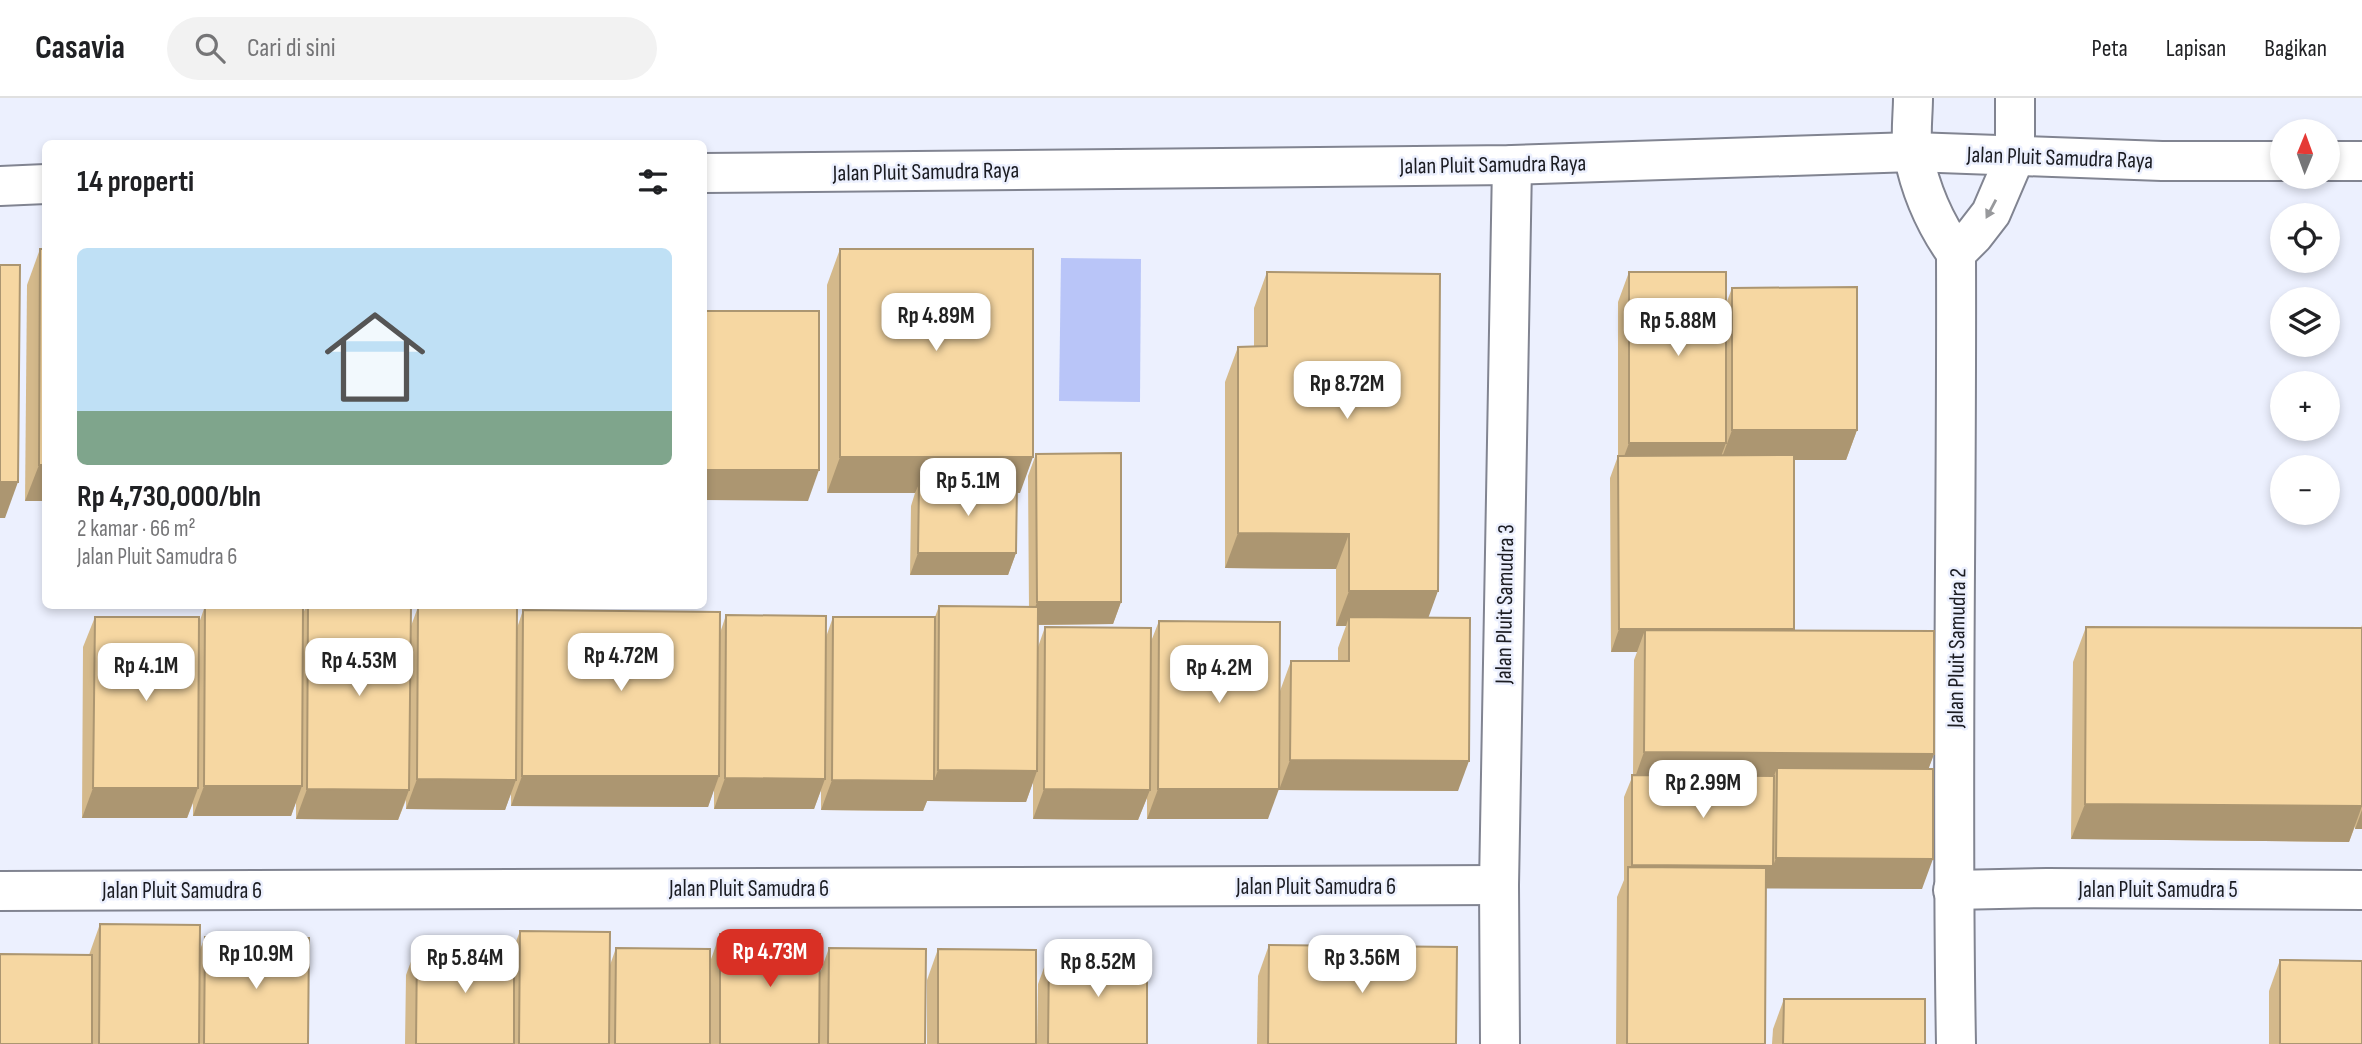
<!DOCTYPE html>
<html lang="id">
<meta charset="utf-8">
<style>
:root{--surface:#fff;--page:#f2f2f2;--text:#202124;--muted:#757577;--line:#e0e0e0;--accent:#d93025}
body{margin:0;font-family:"Sofia Sans Condensed",sans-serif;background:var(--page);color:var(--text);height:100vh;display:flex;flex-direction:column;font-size:26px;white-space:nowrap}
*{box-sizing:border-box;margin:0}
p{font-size:23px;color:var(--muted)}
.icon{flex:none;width:38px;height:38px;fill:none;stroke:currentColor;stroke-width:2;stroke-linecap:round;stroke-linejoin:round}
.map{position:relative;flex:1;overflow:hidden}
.sheet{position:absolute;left:42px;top:42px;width:665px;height:469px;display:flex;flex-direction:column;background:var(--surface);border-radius:10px;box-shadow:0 4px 10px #0003}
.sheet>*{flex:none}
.needle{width:46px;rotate:1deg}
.controls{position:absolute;left:2270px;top:21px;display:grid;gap:14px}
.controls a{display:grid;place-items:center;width:70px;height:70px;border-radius:50%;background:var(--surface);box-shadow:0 4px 10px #0003;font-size:35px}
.price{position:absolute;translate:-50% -60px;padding:0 16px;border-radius:14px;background:#fff;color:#222;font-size:23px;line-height:46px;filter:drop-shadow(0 2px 4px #0008)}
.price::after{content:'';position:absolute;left:50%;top:42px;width:21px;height:16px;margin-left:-10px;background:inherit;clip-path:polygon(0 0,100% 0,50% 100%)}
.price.active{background:var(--accent);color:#fff}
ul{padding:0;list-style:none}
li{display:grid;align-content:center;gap:14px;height:371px;padding:0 35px}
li+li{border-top:2px solid var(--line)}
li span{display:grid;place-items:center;height:217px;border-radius:10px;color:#555}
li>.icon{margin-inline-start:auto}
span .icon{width:126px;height:126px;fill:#fffc;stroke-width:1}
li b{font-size:30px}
h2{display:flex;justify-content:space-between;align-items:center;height:84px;padding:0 35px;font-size:30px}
header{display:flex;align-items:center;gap:42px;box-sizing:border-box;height:98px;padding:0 35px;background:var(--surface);border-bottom:2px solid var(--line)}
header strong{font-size:33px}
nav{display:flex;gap:38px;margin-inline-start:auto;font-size:24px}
.search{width:490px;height:63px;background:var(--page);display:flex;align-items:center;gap:18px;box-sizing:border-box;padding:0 24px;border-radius:38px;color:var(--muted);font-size:26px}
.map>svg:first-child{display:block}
.pitch{fill:#b9c5f8}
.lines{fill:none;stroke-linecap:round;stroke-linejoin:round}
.minor-casing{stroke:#818491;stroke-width:42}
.minor{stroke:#fff;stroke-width:38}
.wall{fill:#d4b98b}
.shaded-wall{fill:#ac9671}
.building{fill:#f6d7a2;stroke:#ac9671;stroke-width:2}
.oneway{fill:#98999c}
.labels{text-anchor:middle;stroke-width:5;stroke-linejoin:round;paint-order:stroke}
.street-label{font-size:23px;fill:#1b1c22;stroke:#ecf0fe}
</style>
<header>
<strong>Casavia</strong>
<div class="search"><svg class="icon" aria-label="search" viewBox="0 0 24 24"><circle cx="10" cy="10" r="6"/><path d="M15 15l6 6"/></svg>Cari di sini</div>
<nav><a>Peta</a><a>Lapisan</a><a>Bagikan</a></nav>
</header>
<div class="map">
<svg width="2362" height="946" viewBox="0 0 2362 946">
<rect width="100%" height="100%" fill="#ecf0fe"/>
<!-- pitch -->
<polygon class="pitch" points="1061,160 1141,161 1140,304 1059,303"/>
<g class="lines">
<defs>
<g id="minor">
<path d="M 1913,0 C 1913,17 1910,38 1913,55 C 1920,90 1935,126 1956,155"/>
<polyline points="2328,63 2362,63"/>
<polyline points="704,75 1512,67 1913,54 2162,63 2282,63"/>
<polyline points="0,88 46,86"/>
<polyline points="1956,155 1974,137 1991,115 2015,59 2015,0"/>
<polyline points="1953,792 2047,790 2362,792"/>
<polyline points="0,793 1499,787"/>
<polyline points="1500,946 1499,787 1512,67"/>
<path d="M 1956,946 C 1951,682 1957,419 1956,155"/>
</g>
</defs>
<!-- minor casing -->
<use href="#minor" class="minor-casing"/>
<!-- minor -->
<use href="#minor" class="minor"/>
</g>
<!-- wall -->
<g class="wall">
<polygon points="40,151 46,151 46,403 25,403 27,187"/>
<polygon points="840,151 1020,395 1017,395 1016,455 1008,477 910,477 911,408 915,395 827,395 827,187"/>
<polygon points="1267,174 1428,520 1458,693 1279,692 1280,593 1291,563 1338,563 1338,550 1346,528 1336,528 1336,471 1225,470 1225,284 1238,249 1254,248 1254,210"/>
<polygon points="1629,174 1726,206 1732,190 1857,332 1846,362 1794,362 1794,533 1934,656 1928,671 1922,791 1766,790 1765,946 1616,946 1617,799 1624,782 1624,699 1633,677 1634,562 1637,554 1611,554 1610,380 1618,358 1618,204"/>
<polygon points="1036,356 1121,504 1113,526 1038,527 1038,549 1045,529 1150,546 1159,523 1268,721 1147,721 1147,700 1138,722 1033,721 1033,684 1026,704 927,703 923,713 821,712 821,692 814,711 714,711 714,691 708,709 511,708 511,695 505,712 406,711 406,702 398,722 296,721 296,704 291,718 193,718 193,705 187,720 82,720 83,549 95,519 199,525 205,508 303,516 306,508 411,508 411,528 418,509 517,530 523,512 720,535 726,517 826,539 833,519 935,519 939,508 1029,509 1028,378"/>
<polygon points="2362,527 2362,731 2355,731 2355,728 2349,744 2071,741 2073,564 2086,529 2361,530"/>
<polygon points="100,826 199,854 205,839 308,946 0,946 89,857"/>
<polygon points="520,833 610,867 616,850 710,864 720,836 820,875 829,850 925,946 405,946 406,877 417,847 514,849"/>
<polygon points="1269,847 1456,946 1257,946 1258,878"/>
<polygon points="938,851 1036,946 927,946 927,882"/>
<polygon points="1049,856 1147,946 1037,946 1038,886"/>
<polygon points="2280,862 2362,946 2269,946 2269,893"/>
<polygon points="1784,901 1925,946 1772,946 1773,931"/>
</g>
<!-- shaded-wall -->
<g class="shaded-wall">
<polygon points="1732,332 1857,332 1846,362 1721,362"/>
<polygon points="1629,345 1726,345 1715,375 1618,375"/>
<polygon points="840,359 1033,359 1020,395 919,395 919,386 915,395 827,395"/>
<polygon points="39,367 46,367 46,403 25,403"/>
<polygon points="706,372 819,372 808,403 704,402"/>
<polygon points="0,384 18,384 5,420 0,420"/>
<polygon points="1238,435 1349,436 1336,471 1225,470"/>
<polygon points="918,455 1016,455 1008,477 910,477"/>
<polygon points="1349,493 1438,493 1425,529 1349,519 1346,528 1336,528"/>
<polygon points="1037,504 1121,504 1113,526 1029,527"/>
<polygon points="1619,531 1794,531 1786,553 1645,532 1637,554 1611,554"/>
<polygon points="1644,654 1934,656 1923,686 1777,670 1771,686 1633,685"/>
<polygon points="1290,662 1469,663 1458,693 1279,692"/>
<polygon points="938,672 1037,673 1026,704 927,703 923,713 821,712 832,682 934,683"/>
<polygon points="522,678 719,678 708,709 511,708"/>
<polygon points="725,680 825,681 814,711 714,711"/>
<polygon points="417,681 516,682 505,712 406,711"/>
<polygon points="204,688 302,688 291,718 193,718"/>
<polygon points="93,690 198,690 187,720 82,720"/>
<polygon points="307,691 409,692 398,722 296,721"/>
<polygon points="1044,691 1150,692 1138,722 1033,721"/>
<polygon points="1158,691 1279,691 1268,721 1147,721"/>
<polygon points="2085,706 2362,708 2349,744 2071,741"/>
<polygon points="2362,712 2362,731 2355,731"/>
<polygon points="1776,760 1933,761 1922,791 1628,790 1628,777 1632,767 1773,768"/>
</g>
<!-- building -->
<g class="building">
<polygon points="40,151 46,151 46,367 39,367"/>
<rect x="840" y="151" width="193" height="208"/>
<polygon points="0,167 20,167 18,384 0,384"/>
<polygon points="1267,174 1440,176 1438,493 1349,493 1349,436 1238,435 1238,249 1267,248"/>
<rect x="1629" y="174" width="97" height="171"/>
<polygon points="1857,189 1857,332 1732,332 1732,190"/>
<polygon points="704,213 819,213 819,372 706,372 706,466 704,466"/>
<polygon points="1121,355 1121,504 1037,504 1036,356"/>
<polygon points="1794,357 1794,531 1619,531 1618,358"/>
<polygon points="919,386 1017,386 1016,455 918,455"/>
<polygon points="205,508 303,508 302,688 204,688"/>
<polygon points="308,508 411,508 409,692 307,691"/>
<polygon points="517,508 516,682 417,681 418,509"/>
<polygon points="939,508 1038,509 1037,673 938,672"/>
<polygon points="523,512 720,514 719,678 522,678"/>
<polygon points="726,517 826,518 825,681 725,680"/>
<polygon points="95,519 199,519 198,690 93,690"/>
<polygon points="833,519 935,519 934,683 832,682"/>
<polygon points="1349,519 1470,520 1469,663 1290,662 1291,563 1349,563"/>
<polygon points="1159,523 1280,524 1279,691 1158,691"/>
<polygon points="1045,529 1151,530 1150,692 1044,691"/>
<polygon points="2086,529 2362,530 2362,708 2085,706"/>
<polygon points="1645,532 1934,533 1934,656 1644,654"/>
<polygon points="1777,670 1933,671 1933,761 1776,760"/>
<polygon points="1632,677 1774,678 1773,768 1632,767"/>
<polygon points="1628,769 1766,770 1765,946 1627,946"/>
<polygon points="100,826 200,827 199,946 99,946"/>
<polygon points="520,833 610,834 609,946 519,946"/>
<polygon points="720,836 820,836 819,946 720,946"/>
<polygon points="205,839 309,840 308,946 204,946"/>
<polygon points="417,847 514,847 514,946 416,946"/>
<polygon points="1269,847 1457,849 1456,946 1268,946"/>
<polygon points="616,850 710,851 710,946 615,946"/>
<polygon points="829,850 926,851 925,946 828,946"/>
<polygon points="938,851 1036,852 1036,946 938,946"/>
<polygon points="0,856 92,857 92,946 0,946"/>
<polygon points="1049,856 1147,856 1147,946 1048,946"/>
<polygon points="2280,862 2362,863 2362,946 2280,946"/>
<polygon points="1784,901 1925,901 1925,946 1783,946"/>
</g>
<!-- one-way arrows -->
<defs><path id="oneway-solid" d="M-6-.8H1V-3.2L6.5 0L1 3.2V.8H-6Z" transform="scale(1.75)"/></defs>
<use class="oneway" href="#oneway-solid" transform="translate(1991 111) rotate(118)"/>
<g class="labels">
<!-- street labels -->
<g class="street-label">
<text transform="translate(2060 59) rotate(2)" y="8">Jalan Pluit Samudra Raya</text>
<text transform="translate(1493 66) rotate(-1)" y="8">Jalan Pluit Samudra Raya</text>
<text transform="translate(926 73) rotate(-1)" y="8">Jalan Pluit Samudra Raya</text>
<text transform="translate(1504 506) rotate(-89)" y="8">Jalan Pluit Samudra 3</text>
<text transform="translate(1956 550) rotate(-89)" y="8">Jalan Pluit Samudra 2</text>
<text x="1316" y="796">Jalan Pluit Samudra 6</text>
<text x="749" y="798">Jalan Pluit Samudra 6</text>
<text x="2158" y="799">Jalan Pluit Samudra 5</text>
<text x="182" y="800">Jalan Pluit Samudra 6</text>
</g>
</g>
</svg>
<div class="controls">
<a><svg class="needle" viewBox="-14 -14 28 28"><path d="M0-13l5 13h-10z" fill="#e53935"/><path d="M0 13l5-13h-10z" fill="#757577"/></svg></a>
<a><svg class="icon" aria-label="locate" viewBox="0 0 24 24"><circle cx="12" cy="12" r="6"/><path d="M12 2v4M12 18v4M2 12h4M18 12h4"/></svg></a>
<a><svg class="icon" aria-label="layers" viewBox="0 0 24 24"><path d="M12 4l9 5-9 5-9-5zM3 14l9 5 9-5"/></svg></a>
<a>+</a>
<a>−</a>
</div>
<b class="price" style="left:936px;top:255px">Rp 4.89M</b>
<b class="price" style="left:1678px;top:260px">Rp 5.88M</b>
<b class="price" style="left:1347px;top:323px">Rp 8.72M</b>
<b class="price" style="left:968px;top:420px">Rp 5.1M</b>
<b class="price" style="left:621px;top:595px">Rp 4.72M</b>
<b class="price" style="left:359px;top:600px">Rp 4.53M</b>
<b class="price" style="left:146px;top:605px">Rp 4.1M</b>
<b class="price" style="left:1219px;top:607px">Rp 4.2M</b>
<b class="price" style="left:1703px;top:722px">Rp 2.99M</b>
<b class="price active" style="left:770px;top:891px">Rp 4.73M</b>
<b class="price" style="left:256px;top:893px">Rp 10.9M</b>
<b class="price" style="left:465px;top:897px">Rp 5.84M</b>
<b class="price" style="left:1362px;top:897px">Rp 3.56M</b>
<b class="price" style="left:1098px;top:901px">Rp 8.52M</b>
<section class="sheet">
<h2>14 properti<svg class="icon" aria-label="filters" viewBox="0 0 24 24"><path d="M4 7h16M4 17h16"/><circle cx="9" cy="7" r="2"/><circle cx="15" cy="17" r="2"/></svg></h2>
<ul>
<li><span style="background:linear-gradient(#bfe0f5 75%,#7fa58c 0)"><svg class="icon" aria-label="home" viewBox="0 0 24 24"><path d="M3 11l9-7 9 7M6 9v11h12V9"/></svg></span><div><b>Rp 4,730,000/bln</b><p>2 kamar · 66 m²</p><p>Jalan Pluit Samudra 6</p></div></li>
</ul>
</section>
</div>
